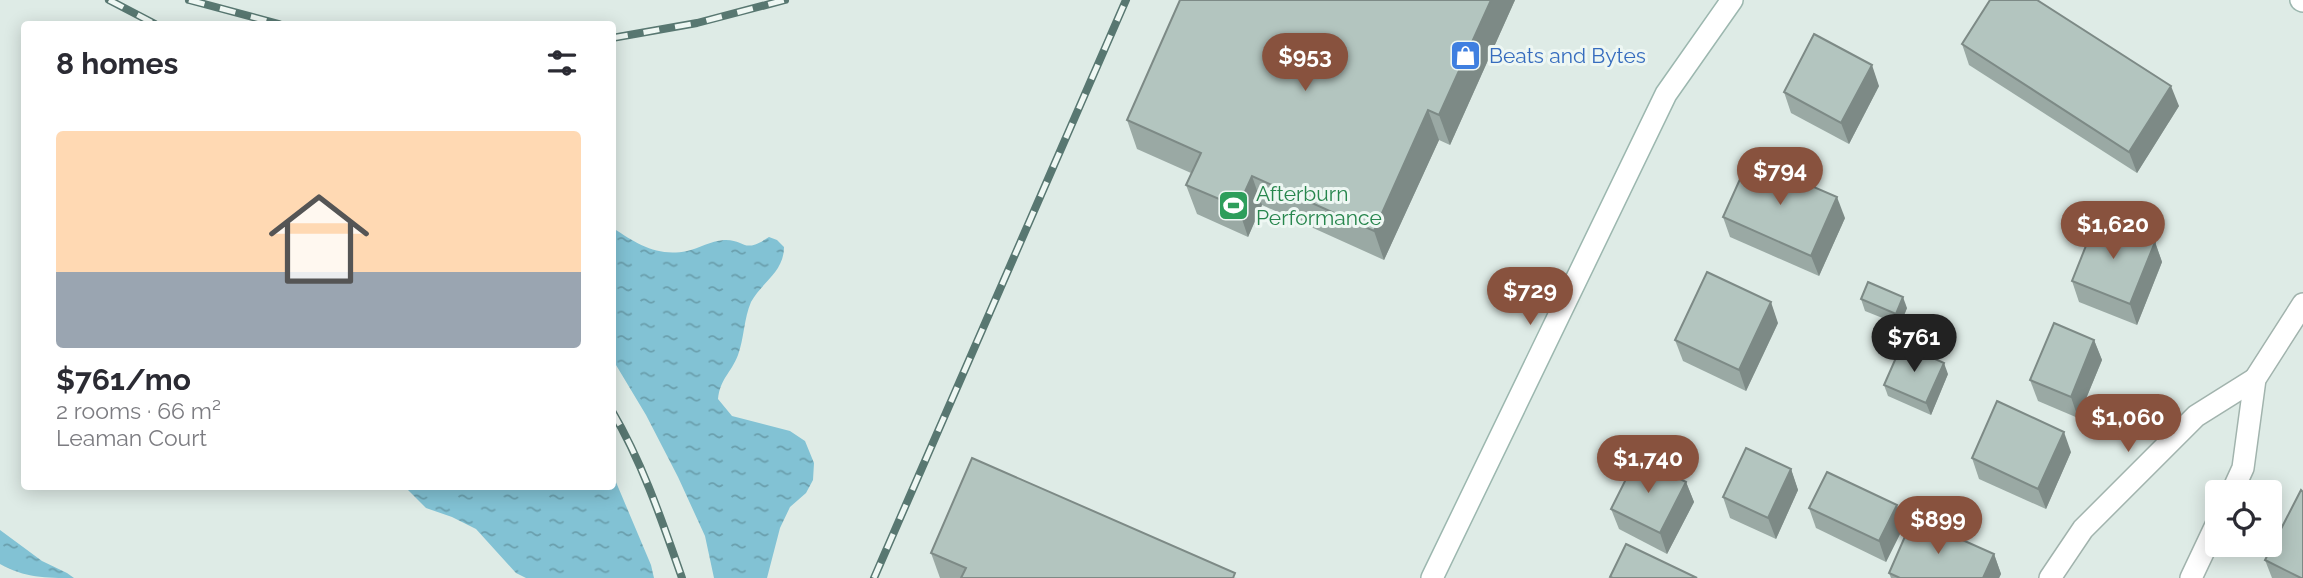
<!DOCTYPE html>
<meta charset="utf-8">
<style>
:root{--surface:#fff;--page:#f7f7f7;--text:#2b2b33;--muted:#7c7c81;--line:#e1e1e2;--accent:#88523e}
body{margin:0;font-family:Raleway,sans-serif;background:var(--page);color:var(--text);height:100vh;display:flex;flex-direction:column;font-size:26px;white-space:nowrap}
*{box-sizing:border-box;margin:0}
p{font-size:23px;color:var(--muted)}
.icon{flex:none;width:38px;height:38px;fill:none;stroke:currentColor;stroke-width:2;stroke-linecap:round;stroke-linejoin:round}
.map{position:relative;flex:1;overflow:hidden}
.drawer{position:absolute;left:21px;top:21px;width:595px;height:469px;display:flex;flex-direction:column;background:var(--surface);border-radius:7px;box-shadow:0 4px 18px #0003}
.drawer>*{flex:none}
.buttons{position:absolute;left:2205px;top:480px;display:grid;gap:14px}
.buttons a{display:grid;place-items:center;width:77px;height:77px;border-radius:7px;background:var(--surface);box-shadow:0 4px 18px #0003;font-size:35px}
.price{position:absolute;translate:-50% -60px;padding:0 16px;border-radius:24px;background:var(--accent);color:#fff;font-size:23px;line-height:46px;filter:drop-shadow(0 2px 4px #0008)}
.price::after{content:'';position:absolute;left:50%;top:42px;width:21px;height:16px;margin-left:-10px;background:inherit;clip-path:polygon(0 0,100% 0,50% 100%)}
.price.selected{background:#222;color:#fff}
ul{padding:0;list-style:none}
li{display:grid;align-content:center;gap:14px;height:371px;padding:0 35px}
li+li{border-top:2px solid var(--line)}
li span{display:grid;place-items:center;height:217px;border-radius:7px;color:#555}
li>.icon{margin-inline-start:auto}
span .icon{width:126px;height:126px;fill:#fffc;stroke-width:1}
li b{font-size:30px}
h2{display:flex;justify-content:space-between;align-items:center;height:84px;padding:0 35px;font-size:30px}
.map>svg:first-child{display:block}
.water{fill:url(#water-ripples)}
.lines{fill:none;stroke-linecap:round;stroke-linejoin:round}
.street-casing{stroke:#a1b3ad;stroke-width:24}
.secondary-casing{stroke:#9cb7af;stroke-width:24}
.street{stroke:#fff;stroke-width:21}
.secondary{stroke:#fff;stroke-width:21}
.rail-casing{stroke:#587771;stroke-width:8}
.rail{stroke:#eef7f3;stroke-width:5;stroke-dasharray:16;stroke-linecap:butt}
.wall{fill:#9aa9a4}
.shaded-wall{fill:#7d8a86}
.building{fill:#b3c5bf;stroke:#7d8a86;stroke-width:2}
.labels{text-anchor:middle;stroke-width:6;stroke-linejoin:round;paint-order:stroke}
.shop-label{font-size:21px;fill:#366cbe;stroke:#eef7f3;text-anchor:start}
.leisure-label{font-size:21px;fill:#27864d;stroke:#eef7f3;text-anchor:start}
</style>
<div class="map">
<svg width="2303" height="578" viewBox="0 0 2303 578">
<defs>
<pattern id="water-ripples" width="26" height="14" patternUnits="userSpaceOnUse" patternTransform="scale(1.75)"><rect width="26" height="14" fill="#82c2d4"/><path d="M2 4q2-2 4 0t4 0M15 11q2-2 4 0t4 0" fill="none" stroke="#6a9fad"/></pattern>
</defs>
<rect width="100%" height="100%" fill="#deebe6"/>
<!-- water -->
<g class="water">
<path d="M 613,228 C 637,244 657,257 687,251 C 700,248 710,241 724,240 C 746,239 742,255 769,237 L 777,240 L 784,247 C 784,272 762,282 751,302 C 744,318 744,339 738,355 C 731,373 720,379 718,399 L 732,416 L 790,431 L 805,441 L 814,463 L 813,480 L 806,493 L 790,507 L 780,528 L 767,578 L 714,578 L 705,536 L 678,477 L 646,415 L 613,360 Z"/>
<polygon points="613,475 651,565 654,578 526,578 516,573 476,529 452,517 426,508 405,487 612,486"/>
<path d="M 0,530 L 42,561 L 67,573 L 74,578 C 45,578 25,578 0,564 Z"/>
</g>
<g class="lines">
<defs>
<g id="street">
<polyline points="2232,492 2243,468 2255,379 2303,304"/>
<polyline points="2050,578 2083,529 2196,416 2255,379"/>
<polyline points="2191,578 2217,523"/>
</g>
<g id="secondary">
<polyline points="2301,0 2303,1"/>
<polyline points="1432,578 1666,94 1732,0"/>
</g>
</defs>
<!-- street casing -->
<use href="#street" class="street-casing"/>
<!-- secondary casing -->
<use href="#secondary" class="secondary-casing"/>
<!-- street -->
<use href="#street" class="street"/>
<!-- secondary -->
<use href="#secondary" class="secondary"/>
<defs>
<g id="rail">
<polyline points="109,0 155,24"/>
<polyline points="189,0 279,24"/>
<polyline points="612,38 697,23 785,0"/>
<path d="M 612,411 C 643,464 662,521 682,578"/>
<polyline points="874,578 1126,0"/>
</g>
</defs>
<!-- rail casing -->
<use href="#rail" class="rail-casing"/>
<!-- rail -->
<use href="#rail" class="rail"/>
</g>
<!-- wall -->
<g class="wall">
<polygon points="1180,0 1515,0 1450,145 1439,140 1384,260 1262,205 1248,237 1197,214 1186,185 1191,173 1137,149 1127,120"/>
<polygon points="1962,44 2179,106 2137,173 1969,65"/>
<polygon points="1879,86 1849,144 1791,113 1784,92"/>
<polygon points="1723,217 1845,218 1819,276 1730,237"/>
<polygon points="2155,242 2162,262 2137,325 2079,302 2072,281"/>
<polygon points="1861,299 1907,308 1900,325 1865,311"/>
<polygon points="1778,323 1746,391 1683,361 1675,340"/>
<polygon points="2094,340 2102,360 2078,418 2038,401 2030,380"/>
<polygon points="1948,374 1931,415 1888,396 1884,385"/>
<polygon points="2071,452 2046,509 1979,479 1972,458"/>
<polygon points="1791,469 1798,490 1776,539 1730,518 1723,497"/>
<polygon points="1686,482 1694,502 1667,554 1619,529 1611,509"/>
<polygon points="1809,508 1904,526 1886,562 1816,528"/>
<polygon points="931,553 1237,578 940,578"/>
<polygon points="1994,554 2001,574 1999,578 1891,578 1889,573"/>
<polygon points="2265,560 2303,578 2272,578"/>
</g>
<!-- shaded-wall -->
<g class="shaded-wall">
<polygon points="1491,0 1515,0 1450,145 1439,115"/>
<polygon points="1872,65 1879,86 1849,144 1841,123"/>
<polygon points="2171,86 2179,106 2137,173 2129,152"/>
<polygon points="1428,110 1439,140 1384,260 1374,231"/>
<polygon points="1252,176 1262,205 1248,237 1238,207"/>
<polygon points="1837,197 1845,218 1819,276 1811,256"/>
<polygon points="2155,242 2162,262 2137,325 2130,304"/>
<polygon points="1903,297 1907,308 1900,325 1896,314"/>
<polygon points="1771,302 1778,323 1746,391 1739,370"/>
<polygon points="2094,340 2102,360 2078,418 2071,397"/>
<polygon points="1944,363 1948,374 1931,415 1926,403"/>
<polygon points="2064,432 2071,452 2046,509 2038,489"/>
<polygon points="1791,469 1798,490 1776,539 1768,518"/>
<polygon points="1686,482 1694,502 1667,554 1660,533"/>
<polygon points="1897,505 1904,526 1886,562 1879,541"/>
<polygon points="1994,554 2001,574 1999,578 1983,578"/>
</g>
<!-- building -->
<g class="building">
<polygon points="1180,0 1491,0 1439,115 1428,110 1374,231 1252,176 1238,207 1186,185 1201,153 1127,120"/>
<polygon points="1990,0 2037,0 2171,86 2129,152 1962,44"/>
<polygon points="1814,34 1872,65 1841,123 1784,92"/>
<polygon points="1749,159 1837,197 1811,256 1723,217"/>
<polygon points="2097,218 2155,242 2130,304 2072,281"/>
<polygon points="1707,272 1771,302 1739,370 1675,340"/>
<polygon points="1868,282 1903,297 1896,314 1861,299"/>
<polygon points="2054,323 2094,340 2071,397 2030,380"/>
<polygon points="1902,344 1944,363 1926,403 1884,385"/>
<polygon points="1997,401 2064,432 2038,489 1972,458"/>
<polygon points="1746,448 1791,469 1768,518 1723,497"/>
<polygon points="1637,457 1686,482 1660,533 1611,509"/>
<polygon points="972,458 1235,573 1233,578 961,578 966,568 931,553"/>
<polygon points="1827,472 1897,505 1879,541 1809,508"/>
<polygon points="2301,490 2303,492 2303,578 2301,578 2265,560"/>
<polygon points="1913,518 1994,554 1983,578 1900,578 1889,573"/>
<polygon points="1626,544 1697,578 1613,578 1610,577"/>
</g>
<!-- icons -->
<defs>
<symbol id="shop-square" viewBox="-11 -11 22 22"><rect x="-9" y="-9" width="18" height="18" rx="4" fill="#3f7fe0" stroke="#eef7f3"/><path d="M-5-2.5h2.3a2.7 3.5 0 0 1 5.4 0H5L5.5 6h-11ZM-1.5-2.5h3a1.5 2.3 0 0 0-3 0Z" fill="#fff"/></symbol>
<symbol id="stadium-square" viewBox="-11 -11 22 22"><rect x="-9" y="-9" width="18" height="18" rx="4" fill="#2e9e5b" stroke="#eef7f3"/><path d="M0-5a6.5 5 0 1 0 0 10a6.5 5 0 1 0 0-10ZM-3.5-1.8h7v3.6h-7Z" fill="#fff"/></symbol>
</defs>
<g fill-rule="evenodd">
<use href="#shop-square" x="1448" y="38" width="35" height="35"/>
<use href="#stadium-square" x="1216" y="188" width="35" height="35"/>
</g>
<g class="labels">
<!-- shop labels -->
<g class="shop-label">
<text x="1489" y="63">Beats and Bytes</text>
</g>
<!-- leisure labels -->
<g class="leisure-label">
<text x="1256" y="201">Afterburn<tspan x="1256" dy="24">Performance</tspan></text>
</g>
</g>
</svg>
<div class="buttons">
<a><svg class="icon" aria-label="locate" viewBox="0 0 24 24"><circle cx="12" cy="12" r="6"/><path d="M12 2v4M12 18v4M2 12h4M18 12h4"/></svg></a>
</div>
<b class="price" style="left:1305px;top:93px">$953</b>
<b class="price" style="left:1780px;top:207px">$794</b>
<b class="price" style="left:2113px;top:261px">$1,620</b>
<b class="price" style="left:1530px;top:327px">$729</b>
<b class="price selected" style="left:1914px;top:374px">$761</b>
<b class="price" style="left:2128px;top:454px">$1,060</b>
<b class="price" style="left:1648px;top:495px">$1,740</b>
<b class="price" style="left:1938px;top:556px">$899</b>
<section class="drawer">
<h2>8 homes<svg class="icon" aria-label="filters" viewBox="0 0 24 24"><path d="M4 7h16M4 17h16"/><circle cx="9" cy="7" r="2"/><circle cx="15" cy="17" r="2"/></svg></h2>
<ul>
<li><span style="background:linear-gradient(#ffd9b3 65%,#9aa5b1 0)"><svg class="icon" aria-label="home" viewBox="0 0 24 24"><path d="M3 11l9-7 9 7M6 9v11h12V9"/></svg></span><div><b>$761/mo</b><p>2 rooms · 66 m²</p><p>Leaman Court</p></div></li>
</ul>
</section>
</div>
